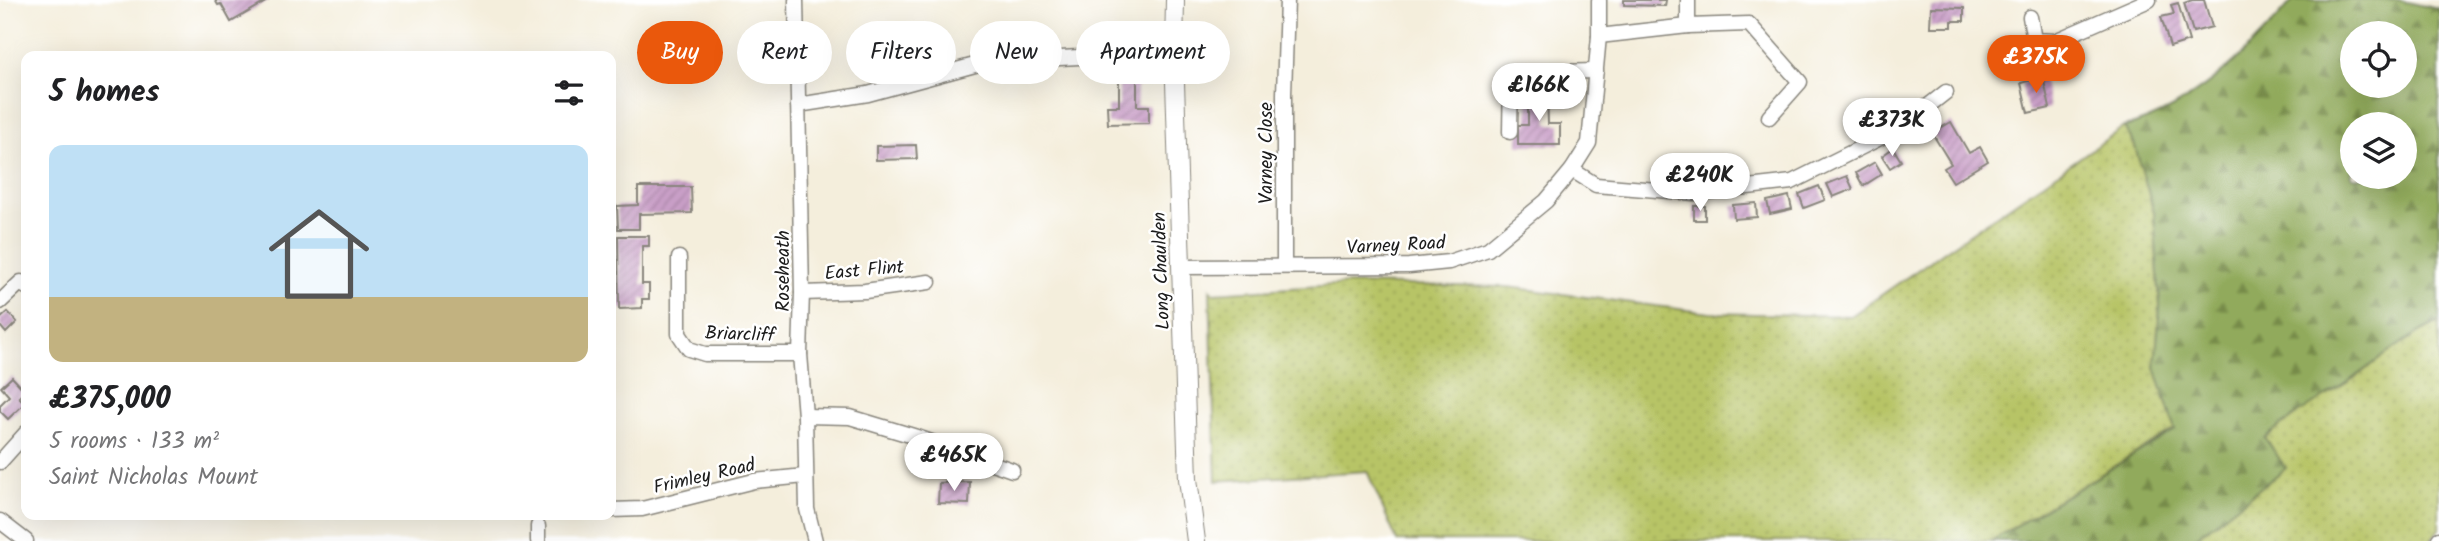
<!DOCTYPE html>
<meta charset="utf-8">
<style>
:root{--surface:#fff;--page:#f6f6f6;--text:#202124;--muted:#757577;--line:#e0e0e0;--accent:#ea580c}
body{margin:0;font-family:Kalam,sans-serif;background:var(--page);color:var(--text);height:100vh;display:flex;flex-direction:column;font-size:26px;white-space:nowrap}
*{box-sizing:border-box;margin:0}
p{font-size:23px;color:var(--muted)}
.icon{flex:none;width:38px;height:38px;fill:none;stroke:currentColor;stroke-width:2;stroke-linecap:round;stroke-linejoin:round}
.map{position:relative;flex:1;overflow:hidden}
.sheet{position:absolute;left:21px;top:51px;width:595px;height:469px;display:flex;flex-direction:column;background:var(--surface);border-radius:14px;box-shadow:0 7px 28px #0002}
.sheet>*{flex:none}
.top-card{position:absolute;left:637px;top:21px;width:665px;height:63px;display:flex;gap:14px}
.buttons{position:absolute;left:2340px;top:21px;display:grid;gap:14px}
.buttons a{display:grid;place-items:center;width:77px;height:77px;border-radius:50%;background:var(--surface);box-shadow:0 7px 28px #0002;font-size:35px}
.price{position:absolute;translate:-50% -60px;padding:0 16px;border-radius:24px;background:#fff;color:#222;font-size:23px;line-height:46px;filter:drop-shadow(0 2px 4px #0008)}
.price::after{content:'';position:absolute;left:50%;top:42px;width:21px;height:16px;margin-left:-10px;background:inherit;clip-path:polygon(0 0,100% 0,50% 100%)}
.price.active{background:var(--accent);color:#fff}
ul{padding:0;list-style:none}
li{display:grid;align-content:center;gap:14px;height:371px;padding:0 28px}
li+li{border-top:2px solid var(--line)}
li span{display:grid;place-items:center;height:217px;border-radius:14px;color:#555}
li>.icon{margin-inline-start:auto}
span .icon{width:126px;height:126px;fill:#fffc;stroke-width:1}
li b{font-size:30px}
h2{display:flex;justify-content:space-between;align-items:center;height:84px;padding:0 28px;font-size:30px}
.chip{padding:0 24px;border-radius:32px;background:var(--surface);box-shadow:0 7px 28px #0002;font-size:24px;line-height:63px}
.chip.active{background:var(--accent);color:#fff}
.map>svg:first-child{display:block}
.green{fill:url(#green-dots);stroke:#6a7041;stroke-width:2}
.forest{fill:url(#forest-firs);stroke:#56633c;stroke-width:2;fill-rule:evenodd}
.building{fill:url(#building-hatch)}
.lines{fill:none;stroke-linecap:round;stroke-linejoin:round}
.minor-casing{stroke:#88857c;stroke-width:17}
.tertiary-casing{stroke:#88857c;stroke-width:20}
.minor{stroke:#fff;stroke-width:14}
.tertiary{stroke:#fff;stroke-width:18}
.labels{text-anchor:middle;stroke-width:5;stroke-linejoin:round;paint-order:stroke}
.street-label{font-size:19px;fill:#1c1c1c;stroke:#fff}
</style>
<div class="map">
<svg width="2439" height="541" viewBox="0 0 2439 541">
<defs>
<pattern id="green-dots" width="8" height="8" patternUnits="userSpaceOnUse" patternTransform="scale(1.75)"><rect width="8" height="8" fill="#b7c466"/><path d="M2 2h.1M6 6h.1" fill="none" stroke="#9da858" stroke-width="1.8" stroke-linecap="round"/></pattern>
<pattern id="forest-firs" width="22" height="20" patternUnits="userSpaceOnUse" patternTransform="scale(1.75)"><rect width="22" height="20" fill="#91aa5b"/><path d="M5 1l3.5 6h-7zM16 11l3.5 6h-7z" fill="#768a4a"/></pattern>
<pattern id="building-hatch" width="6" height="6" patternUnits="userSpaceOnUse" patternTransform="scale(1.75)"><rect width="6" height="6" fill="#c99fc7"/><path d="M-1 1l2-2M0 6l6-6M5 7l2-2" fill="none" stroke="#ac88aa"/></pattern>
</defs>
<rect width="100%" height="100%" fill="#fff"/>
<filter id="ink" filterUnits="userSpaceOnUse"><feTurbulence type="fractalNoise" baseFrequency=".0143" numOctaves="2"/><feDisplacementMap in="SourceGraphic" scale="14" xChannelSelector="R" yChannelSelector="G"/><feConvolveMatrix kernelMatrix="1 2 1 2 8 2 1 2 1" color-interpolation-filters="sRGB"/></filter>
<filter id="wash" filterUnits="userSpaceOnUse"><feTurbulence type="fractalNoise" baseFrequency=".00686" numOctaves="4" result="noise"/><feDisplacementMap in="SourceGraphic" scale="28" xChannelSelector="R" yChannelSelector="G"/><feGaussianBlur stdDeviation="1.57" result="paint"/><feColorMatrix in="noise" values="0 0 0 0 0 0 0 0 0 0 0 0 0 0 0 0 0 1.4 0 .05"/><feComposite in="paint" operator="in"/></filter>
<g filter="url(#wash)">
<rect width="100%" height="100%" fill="#f4eedc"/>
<!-- green -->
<g class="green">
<polygon points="2124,127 2134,143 2154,212 2160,306 2155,367 2175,429 1991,541 1397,541 1367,471 1216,481 1210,288 1214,293 1351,284 1508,287 1710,313 1851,316"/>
<polygon points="2439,322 2439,529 2430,541 2191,541 2285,468 2265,438 2291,416 2353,379 2405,339"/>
</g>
<!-- forest -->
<path class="forest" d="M 2293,0 L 2398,0 L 2439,9 L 2439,322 C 2403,339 2384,357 2352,379 C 2323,399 2293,415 2265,438 L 2286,468 L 2191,541 L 1991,541 L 2175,430 L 2155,367 L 2160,306 L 2154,212 L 2134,143 L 2124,127 C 2193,109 2247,53 2293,0 ZM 2352,33 L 2404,33 L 2404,86 L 2352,86 ZM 2352,124 L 2404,124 L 2404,177 L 2352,177 Z"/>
<g id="blocks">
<!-- building -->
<g class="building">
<polygon points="215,0 269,0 231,22 221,4 218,5"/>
<polygon points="1624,0 1666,0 1665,6 1624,5"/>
<polygon points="2192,0 2204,0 2212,27 2193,32 2184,3"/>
<polygon points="2178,3 2189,41 2170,47 2161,17 2174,14 2171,5"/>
<polygon points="1931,7 1964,8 1964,21 1952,21 1952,27 1930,27"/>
<polygon points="1119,71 1137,71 1137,106 1149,106 1149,123 1108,124 1107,106 1119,106"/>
<polygon points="2043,77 2050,108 2028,113 2021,83"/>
<polygon points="1528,90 1547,90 1548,124 1560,124 1560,145 1518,145 1518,125 1528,125"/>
<polygon points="1951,122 1969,153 1980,147 1988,161 1953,182 1944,168 1951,164 1932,133"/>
<polygon points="916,145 917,159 876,160 876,146"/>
<polygon points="1893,148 1901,161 1890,168 1882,156"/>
<polygon points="1875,162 1882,174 1863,186 1856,173"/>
<polygon points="1847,176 1853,189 1833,197 1827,184"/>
<polygon points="1819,186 1825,200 1804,208 1799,194"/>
<polygon points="638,187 691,187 692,213 639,214 639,229 618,229 617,206 638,205"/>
<polygon points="1789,196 1792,209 1770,214 1767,201"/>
<polygon points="1756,203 1757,217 1734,219 1733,205"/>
<rect x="1694" y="206" width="11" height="14"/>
<polygon points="618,236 649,236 649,246 642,246 642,284 649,284 649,299 642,299 642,308 619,309"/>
<polygon points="8,312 17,322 6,333 0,326 0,319"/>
<polygon points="12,377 25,391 19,397 25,403 8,419 0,411 0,405 9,396 1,387"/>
<polygon points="970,482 969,504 938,503 939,483"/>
</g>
</g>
</g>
<g filter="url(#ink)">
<use href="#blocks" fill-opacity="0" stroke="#88857c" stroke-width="2"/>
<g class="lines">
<defs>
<g id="minor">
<polyline points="796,0 802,293 800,354 805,416 807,509 815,541"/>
<polyline points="2030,17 2034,40 2055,41 2149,0"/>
<polyline points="1688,26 1749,24 1800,82 1769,117"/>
<polyline points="1599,36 1688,26 1688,0"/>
<polyline points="798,105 868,94 986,62 1174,52"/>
<polyline points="1510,132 1511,73 1596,71"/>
<polyline points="1572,170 1596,185 1694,193 1792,182 1900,128 1946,92"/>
<polyline points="679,258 679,334 689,349 705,354 800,354"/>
<polyline points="1284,265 1284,94 1287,0"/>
<polyline points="1181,267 1409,266 1449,262 1488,249 1546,201 1572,170 1589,143 1599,36 1599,0"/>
<polyline points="802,293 865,291 929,282"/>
<polyline points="0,302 21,282 26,287"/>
<polyline points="805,416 850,417 920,438 1012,470"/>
<polyline points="0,462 26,433"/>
<polyline points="611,510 642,509 754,481 805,476"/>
<polyline points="0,521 26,541"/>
<polyline points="538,526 538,541"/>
<polyline points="2438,541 2439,539"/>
</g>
<polyline id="tertiary" points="1175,0 1174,52 1188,479 1196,541"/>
</defs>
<!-- minor casing -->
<use href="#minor" class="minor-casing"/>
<!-- tertiary casing -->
<use href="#tertiary" class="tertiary-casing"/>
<!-- minor -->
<use href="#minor" class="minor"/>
<!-- tertiary -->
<use href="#tertiary" class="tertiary"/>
</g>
</g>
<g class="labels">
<!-- street labels -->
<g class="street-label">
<text transform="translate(1265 153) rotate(-90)" y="7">Varney Close</text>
<text transform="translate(1396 244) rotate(-3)" y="7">Varney Road</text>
<text transform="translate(864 269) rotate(-5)" y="7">East Flint</text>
<text transform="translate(782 271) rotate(-90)" y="7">Roseheath</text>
<text transform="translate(1160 271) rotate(-92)" y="7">Long Chaulden</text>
<text transform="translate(740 333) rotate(2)" y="7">Briarcliff</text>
<text transform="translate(704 475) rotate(-13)" y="7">Frimley Road</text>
</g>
</g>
</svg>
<div class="buttons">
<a><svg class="icon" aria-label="locate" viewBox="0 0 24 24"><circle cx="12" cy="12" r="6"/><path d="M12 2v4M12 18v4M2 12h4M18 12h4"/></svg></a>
<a><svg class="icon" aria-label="layers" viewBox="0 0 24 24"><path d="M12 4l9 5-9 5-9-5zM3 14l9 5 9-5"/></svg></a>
</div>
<b class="price active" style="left:2036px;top:95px">£375K</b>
<b class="price" style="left:1539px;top:123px">£166K</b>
<b class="price" style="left:1892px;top:158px">£373K</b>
<b class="price" style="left:1700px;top:213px">£240K</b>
<b class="price" style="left:954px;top:493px">£465K</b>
<div class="top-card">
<a class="chip active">Buy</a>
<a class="chip">Rent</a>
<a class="chip">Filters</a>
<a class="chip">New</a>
<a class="chip">Apartment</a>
</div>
<section class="sheet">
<h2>5 homes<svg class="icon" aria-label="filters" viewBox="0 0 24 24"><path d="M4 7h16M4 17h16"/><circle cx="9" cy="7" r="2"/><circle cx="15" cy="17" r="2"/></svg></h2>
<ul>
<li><span style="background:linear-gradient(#bfe0f5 70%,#c2b280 0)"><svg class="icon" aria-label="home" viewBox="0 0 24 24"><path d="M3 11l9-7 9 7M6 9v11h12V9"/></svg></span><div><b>£375,000</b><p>5 rooms · 133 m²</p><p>Saint Nicholas Mount</p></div></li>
</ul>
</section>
</div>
